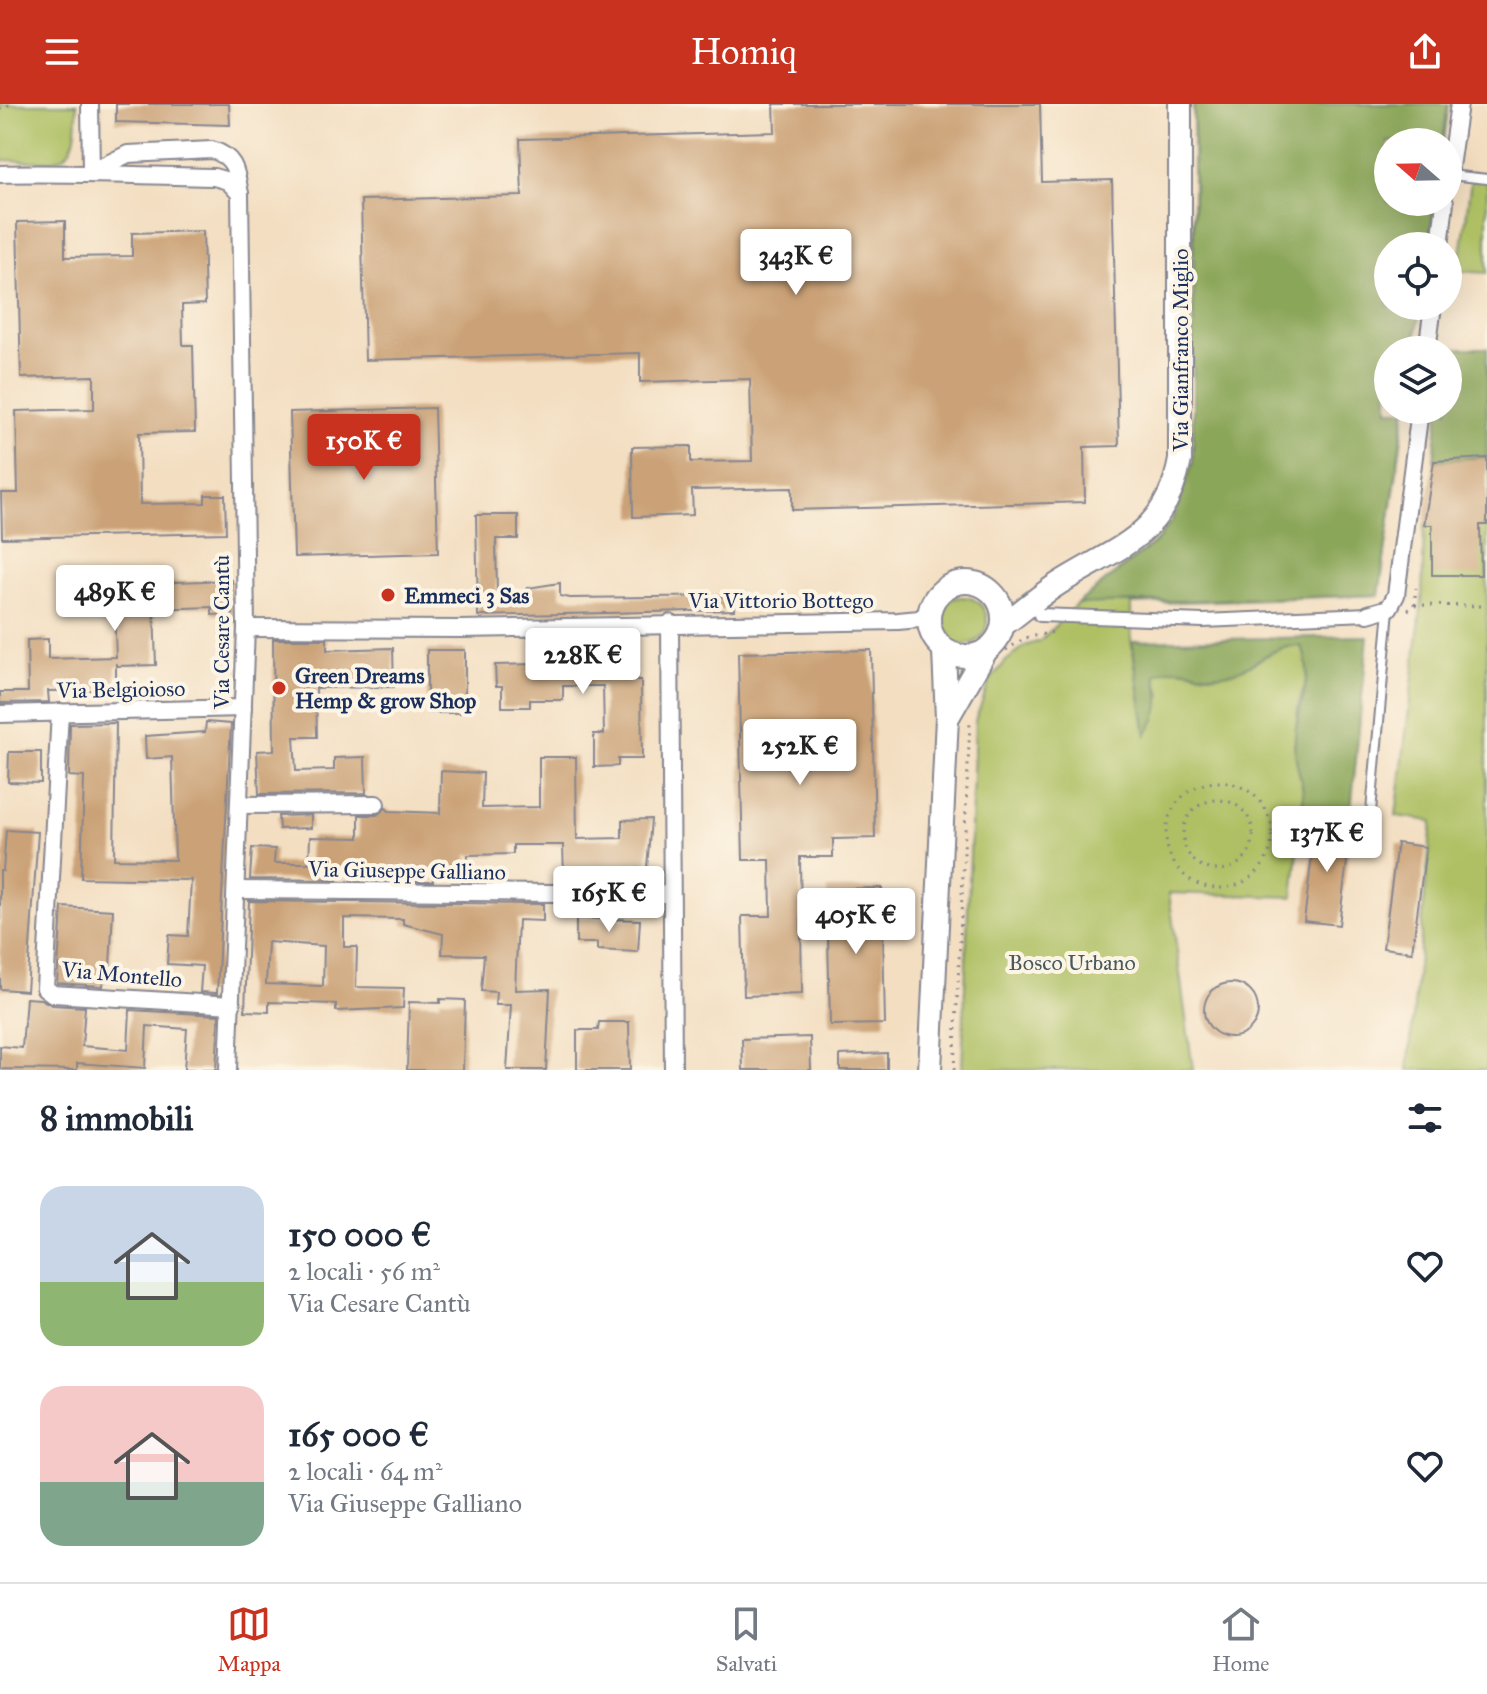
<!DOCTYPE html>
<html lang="it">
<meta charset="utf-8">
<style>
:root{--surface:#fff;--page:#f6f6f7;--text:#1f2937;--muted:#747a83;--line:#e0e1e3;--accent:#c8321e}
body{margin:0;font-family:"IM FELL Great Primer",serif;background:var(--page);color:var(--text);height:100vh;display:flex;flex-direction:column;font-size:30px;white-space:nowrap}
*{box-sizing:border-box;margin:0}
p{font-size:26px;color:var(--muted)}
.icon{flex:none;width:44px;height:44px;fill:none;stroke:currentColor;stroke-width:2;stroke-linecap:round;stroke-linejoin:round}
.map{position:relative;height:966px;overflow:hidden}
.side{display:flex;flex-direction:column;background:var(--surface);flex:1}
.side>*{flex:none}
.needle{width:52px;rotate:290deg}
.buttons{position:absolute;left:1374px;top:24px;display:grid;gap:16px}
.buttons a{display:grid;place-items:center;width:88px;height:88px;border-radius:50%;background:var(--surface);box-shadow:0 8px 32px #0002;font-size:40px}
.price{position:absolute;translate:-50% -68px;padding:0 18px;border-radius:8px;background:#fff;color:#222;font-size:26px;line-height:52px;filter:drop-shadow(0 2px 4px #0008)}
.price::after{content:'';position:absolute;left:50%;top:48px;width:24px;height:18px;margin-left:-12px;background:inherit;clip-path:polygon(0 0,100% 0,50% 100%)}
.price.selected{background:var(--accent);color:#fff}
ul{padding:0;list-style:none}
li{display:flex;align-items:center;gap:24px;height:200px;padding:0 40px}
li span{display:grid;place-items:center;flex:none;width:224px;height:160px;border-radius:24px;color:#555}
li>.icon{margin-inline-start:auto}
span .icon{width:96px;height:96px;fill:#fffc;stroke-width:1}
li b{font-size:34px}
h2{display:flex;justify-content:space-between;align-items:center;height:96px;padding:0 40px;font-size:34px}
header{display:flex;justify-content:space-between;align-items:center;height:104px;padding:0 40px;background:var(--accent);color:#fff;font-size:36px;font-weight:600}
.dock{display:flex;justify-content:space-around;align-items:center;height:112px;border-top:2px solid var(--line);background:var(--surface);font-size:22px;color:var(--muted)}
.dock a{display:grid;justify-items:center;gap:4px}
.dock .selected{color:var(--accent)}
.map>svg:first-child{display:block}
.green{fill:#aec063;stroke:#647860;stroke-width:2}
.forest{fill:#8aa659;stroke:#526a5c;stroke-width:2}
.building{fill:#cba277;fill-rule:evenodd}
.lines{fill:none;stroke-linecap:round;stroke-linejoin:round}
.service-casing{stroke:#878690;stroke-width:12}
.pedestrian-casing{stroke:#878690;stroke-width:16}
.minor-casing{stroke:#878690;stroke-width:20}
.tertiary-casing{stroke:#878690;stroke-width:26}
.path{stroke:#878690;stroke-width:3;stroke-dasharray:2 6;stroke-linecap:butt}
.service{stroke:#fff;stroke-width:8}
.pedestrian{stroke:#fff;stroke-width:12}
.minor{stroke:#fff;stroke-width:16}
.tertiary{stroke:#fff;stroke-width:22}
.poi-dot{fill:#c8321e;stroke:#fcf5e5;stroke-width:3}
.labels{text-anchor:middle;stroke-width:8;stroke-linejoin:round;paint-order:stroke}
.street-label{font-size:22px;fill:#1b2f5e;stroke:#fcf5e5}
.poi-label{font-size:22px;font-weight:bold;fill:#1b2f5e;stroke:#fcf5e5;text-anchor:start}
.park-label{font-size:22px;fill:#475a60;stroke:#fcf5e5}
</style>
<header><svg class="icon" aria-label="menu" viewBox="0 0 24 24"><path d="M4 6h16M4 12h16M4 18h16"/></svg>Homiq<svg class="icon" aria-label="share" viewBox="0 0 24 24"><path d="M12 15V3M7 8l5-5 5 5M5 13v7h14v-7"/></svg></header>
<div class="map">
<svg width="1487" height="966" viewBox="0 0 1487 966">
<rect width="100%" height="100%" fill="#fcf5e5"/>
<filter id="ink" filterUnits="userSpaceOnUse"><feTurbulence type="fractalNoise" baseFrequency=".0125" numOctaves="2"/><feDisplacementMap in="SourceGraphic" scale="16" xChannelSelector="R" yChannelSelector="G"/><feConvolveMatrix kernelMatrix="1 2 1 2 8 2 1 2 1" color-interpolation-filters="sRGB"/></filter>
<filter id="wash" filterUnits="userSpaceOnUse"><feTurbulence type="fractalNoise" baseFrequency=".006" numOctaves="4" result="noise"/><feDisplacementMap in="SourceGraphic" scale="32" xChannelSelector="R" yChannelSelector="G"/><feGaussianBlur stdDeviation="1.8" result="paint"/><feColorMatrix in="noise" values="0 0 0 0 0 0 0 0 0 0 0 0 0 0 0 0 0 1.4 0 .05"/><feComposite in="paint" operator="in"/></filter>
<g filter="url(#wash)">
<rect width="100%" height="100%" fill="#f3dec1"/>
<!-- green -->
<g class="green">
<path d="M 0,0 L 77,0 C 78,69 57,57 0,56 Z"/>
<path d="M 1193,0 L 1449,0 L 1444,38 L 1388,38 L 1388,98 L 1436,98 L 1429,142 L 1388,142 L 1388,202 L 1421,202 L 1414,246 L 1388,246 L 1388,306 L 1406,306 L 1379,491 L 1131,500 L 1131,535 L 1146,630 L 1161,590 L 1155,571 C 1175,560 1185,567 1204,569 C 1214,570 1227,566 1236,565 C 1263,561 1267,542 1301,542 L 1310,561 L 1298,605 L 1294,644 L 1305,682 L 1293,793 L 1169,789 L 1193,966 L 962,966 L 975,617 L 990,576 L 1006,557 L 1025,542 L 1040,537 L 1077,500 L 1157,436 L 1173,414 L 1184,389 L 1193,357 Z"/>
<polygon points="1472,68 1487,70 1487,169 1459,167"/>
<polygon points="1424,421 1487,422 1487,966 1408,966 1432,717 1396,712 1422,496"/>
<circle cx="963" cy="517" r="24"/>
</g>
<!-- forest -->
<g class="forest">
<polygon points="1194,0 1448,0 1443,38 1388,38 1388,98 1435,98 1428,142 1388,142 1388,202 1420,202 1414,246 1388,246 1388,306 1405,306 1379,491 1077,500 1158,436 1173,414 1193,357"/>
<polygon points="1445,244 1487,244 1487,353 1434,357 1439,306 1448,306"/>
<path d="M 1368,532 L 1351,707 L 1303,702 C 1305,679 1296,667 1295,646 C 1292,609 1318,577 1301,542 C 1266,541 1255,566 1224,570 C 1199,574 1181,556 1156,571 C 1161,595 1162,610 1146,630 L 1132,537 Z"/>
</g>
<g id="blocks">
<!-- building -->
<g class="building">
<polygon points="116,0 229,0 230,21 116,18"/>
<polygon points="774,0 1040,0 1042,78 1112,76 1119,342 1084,343 1085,398 792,406 792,384 692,386 693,411 633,413 632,343 691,342 691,358 752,357 750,275 640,278 640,249 365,256 361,96 522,92 520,35 775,28"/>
<polygon points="65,117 65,153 132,152 132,129 203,127 205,200 182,201 183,241 193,241 195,328 139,329 140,400 205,399 205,391 225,391 226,429 2,434 1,389 18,389 16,307 94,305 94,272 21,274 17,118"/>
<polygon points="434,304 438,449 294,453 290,308"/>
<polygon points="1487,354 1487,421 1480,421 1481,471 1432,471 1432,421 1424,421 1434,357"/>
<polygon points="476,411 518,411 518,435 496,435 497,491 527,490 527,484 560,479 560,492 570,494 734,492 734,506 478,512"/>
<polygon points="232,476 233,510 212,511 212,503 154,505 156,561 116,562 116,559 116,586 48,587 49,598 0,599 0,588 28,588 27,536 48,535 48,555 116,553 114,506 62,508 61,482"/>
<polygon points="273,535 327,535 327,546 393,544 394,583 316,584 317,633 294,633 296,667 334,666 334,654 365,653 366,689 259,690 257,647 274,646"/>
<polygon points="567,544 606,544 606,548 616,548 616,576 641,576 642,655 618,655 618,662 594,663 594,630 604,630 603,582 563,582 563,596 530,596 530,603 502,603 502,582 496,582 495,561 534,560 534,555 556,555 556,550 567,550"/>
<rect x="427" y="546" width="38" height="63"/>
<polygon points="871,546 875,734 833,735 833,753 800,753 802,890 744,892 742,812 771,812 770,756 743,756 738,549"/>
<polygon points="206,618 231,620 217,889 200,888 202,862 167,860 169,831 188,832 191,776 81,774 84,673 69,672 70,620 116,619 114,755 175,756 172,653 146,655 145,632 205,628"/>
<polygon points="9,648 41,648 41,679 8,678"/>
<polygon points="539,653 576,653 577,735 622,734 622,716 651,715 647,764 626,764 627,770 564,772 563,741 513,741 513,750 468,751 467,766 434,765 433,777 404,777 405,765 337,764 337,776 250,775 252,744 275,745 274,759 309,759 310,733 359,734 359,711 377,711 386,704 389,707 440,709 441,667 483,669 482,704 539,703"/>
<polygon points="311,711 311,724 279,725 278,712"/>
<polygon points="1316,719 1351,724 1339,821 1304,817"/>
<polygon points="6,726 38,728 27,887 0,885 0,767 3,767"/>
<polygon points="1397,739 1426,743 1412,848 1383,844"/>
<polygon points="882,784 885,920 830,921 827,785"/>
<path d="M 249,797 L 543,800 L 543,817 L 518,816 L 515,886 L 550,885 L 546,966 L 507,966 L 511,901 L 495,901 L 496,888 L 481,887 L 484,851 L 442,850 L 443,830 L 403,820 L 403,815 L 344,814 L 344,843 L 357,843 L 356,883 L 404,884 L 403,904 L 336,907 L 336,900 L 269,898 L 269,908 L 245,907 ZM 268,838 L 324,842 L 323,882 L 266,880 Z"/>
<polygon points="62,803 113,806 110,862 105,862 103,882 57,879"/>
<polygon points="576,814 640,816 638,848 597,846 597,839 576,839"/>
<circle cx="1231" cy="906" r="27"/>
<polygon points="26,894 41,895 52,901 85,903 82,942 128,946 130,906 219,911 216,966 184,966 187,925 147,922 145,964 77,959 77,966 0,965 0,942 22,944"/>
<polygon points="440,895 465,896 463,966 407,966 409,898 440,899"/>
<polygon points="599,918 629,918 630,966 577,966 577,926 598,926"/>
<polygon points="810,933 811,966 743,966 742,935"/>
<polygon points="887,949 887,966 840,966 840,951"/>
</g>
</g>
</g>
<g filter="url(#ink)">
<use href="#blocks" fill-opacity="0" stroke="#878690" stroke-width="2"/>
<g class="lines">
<defs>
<g id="service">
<polyline points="1450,71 1487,75"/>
<polyline points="1370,719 1389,505"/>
</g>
<polyline id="pedestrian" points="1040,511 1203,517 1368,510"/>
<g id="minor">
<polyline points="90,0 91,68"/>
<path d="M 91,68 L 128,50 L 212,46 C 236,53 236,68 240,90 L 246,524 L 228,966"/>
<path d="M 0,70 C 72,68 142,72 214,73 L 228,77 L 240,90"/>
<polyline points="1448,77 1459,0"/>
<polyline points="1440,142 1445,98"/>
<polyline points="1427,246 1433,202"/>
<polyline points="1368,510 1389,504 1396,491 1420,306"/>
<polyline points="670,519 673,966"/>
<polyline points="246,524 460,525 898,517 919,515 929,508"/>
<polyline points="60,608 45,884 53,890 232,901"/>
<polyline points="0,610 243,604"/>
<polyline points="241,701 376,700"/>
<polyline points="238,786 671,790"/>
</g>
<g id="tertiary">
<circle cx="966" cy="515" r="37"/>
<path d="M 1003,521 C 1021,508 1039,492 1058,480 C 1116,443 1166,433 1180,356 L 1180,0"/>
<polyline points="948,613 987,545"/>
<polyline points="930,966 947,614 944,548"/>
</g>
</defs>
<!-- service casing -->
<use href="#service" class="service-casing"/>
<!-- pedestrian casing -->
<use href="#pedestrian" class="pedestrian-casing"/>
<!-- minor casing -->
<use href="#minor" class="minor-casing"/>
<!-- tertiary casing -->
<use href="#tertiary" class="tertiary-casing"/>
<!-- path -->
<g class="path">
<polyline points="0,5 11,0"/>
<polyline points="1415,501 1487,502"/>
<polyline points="1408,506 1414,501 1416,484"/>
<polyline points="1006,546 1025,534 1054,528"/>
<circle cx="1219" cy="731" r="53"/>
<circle cx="1218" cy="731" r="35"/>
<polyline points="954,966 970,618"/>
</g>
<!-- service -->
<use href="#service" class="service"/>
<!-- pedestrian -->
<use href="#pedestrian" class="pedestrian"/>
<!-- minor -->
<use href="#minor" class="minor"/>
<!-- tertiary -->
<use href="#tertiary" class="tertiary"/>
</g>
</g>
<!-- markers -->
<g class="poi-dot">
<circle cx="388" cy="491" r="8"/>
<circle cx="279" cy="584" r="8"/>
</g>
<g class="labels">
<!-- street labels -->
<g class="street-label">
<text transform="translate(1180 246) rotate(-90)" y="8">Via Gianfranco Miglio</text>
<text x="781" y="504">Via Vittorio Bottego</text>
<text transform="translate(221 528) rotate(-90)" y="8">Via Cesare Cantù</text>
<text transform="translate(121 585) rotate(-1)" y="8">Via Belgioioso</text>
<text transform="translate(407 766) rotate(1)" y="8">Via Giuseppe Galliano</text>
<text transform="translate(122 870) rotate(5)" y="8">Via Montello</text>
</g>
<!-- poi labels -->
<g class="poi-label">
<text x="404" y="499">Emmeci 3 Sas</text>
<text x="295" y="579">Green Dreams<tspan x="295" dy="25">Hemp &amp; grow Shop</tspan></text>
</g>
<!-- park labels -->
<g class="park-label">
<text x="1072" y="866">Bosco Urbano</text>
</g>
</g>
</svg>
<div class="buttons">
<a><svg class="needle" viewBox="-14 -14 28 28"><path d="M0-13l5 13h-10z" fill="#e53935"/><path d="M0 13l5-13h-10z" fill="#747a83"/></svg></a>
<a><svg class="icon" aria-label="locate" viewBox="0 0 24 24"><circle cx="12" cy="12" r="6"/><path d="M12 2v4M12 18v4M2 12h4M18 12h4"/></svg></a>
<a><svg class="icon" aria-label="layers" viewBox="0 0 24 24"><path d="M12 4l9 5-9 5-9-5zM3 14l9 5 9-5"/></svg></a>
</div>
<b class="price" style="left:796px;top:193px">343K €</b>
<b class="price selected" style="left:364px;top:378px">150K €</b>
<b class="price" style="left:115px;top:529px">489K €</b>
<b class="price" style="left:583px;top:592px">228K €</b>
<b class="price" style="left:800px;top:683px">252K €</b>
<b class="price" style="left:1327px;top:770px">137K €</b>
<b class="price" style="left:609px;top:830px">165K €</b>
<b class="price" style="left:856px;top:852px">405K €</b>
</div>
<section class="side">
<h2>8 immobili<svg class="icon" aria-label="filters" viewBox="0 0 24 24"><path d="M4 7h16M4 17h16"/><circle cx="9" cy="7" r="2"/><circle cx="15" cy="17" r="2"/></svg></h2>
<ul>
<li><span style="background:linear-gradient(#c9d6e8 60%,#8fb573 0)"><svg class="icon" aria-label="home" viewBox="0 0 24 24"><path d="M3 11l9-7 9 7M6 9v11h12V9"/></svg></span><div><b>150 000 €</b><p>2 locali · 56 m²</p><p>Via Cesare Cantù</p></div><svg class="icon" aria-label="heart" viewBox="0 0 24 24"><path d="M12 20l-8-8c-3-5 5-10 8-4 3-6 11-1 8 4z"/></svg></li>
<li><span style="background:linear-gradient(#f6c9c9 60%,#7fa58c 0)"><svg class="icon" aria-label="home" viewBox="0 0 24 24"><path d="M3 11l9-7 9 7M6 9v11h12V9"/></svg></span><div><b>165 000 €</b><p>2 locali · 64 m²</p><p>Via Giuseppe Galliano</p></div><svg class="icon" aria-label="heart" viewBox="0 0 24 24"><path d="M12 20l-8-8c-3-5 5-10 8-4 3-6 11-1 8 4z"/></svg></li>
</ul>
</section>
<nav class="dock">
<a class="selected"><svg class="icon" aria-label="map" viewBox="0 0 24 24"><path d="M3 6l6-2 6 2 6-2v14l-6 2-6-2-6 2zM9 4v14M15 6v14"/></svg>Mappa</a>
<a><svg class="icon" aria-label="saved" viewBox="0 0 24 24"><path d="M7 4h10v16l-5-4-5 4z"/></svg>Salvati</a>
<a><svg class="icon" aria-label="home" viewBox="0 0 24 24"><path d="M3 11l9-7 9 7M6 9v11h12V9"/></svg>Home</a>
</nav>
